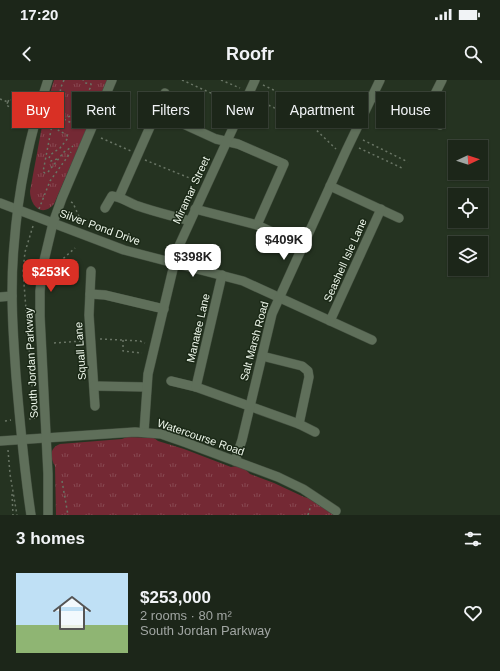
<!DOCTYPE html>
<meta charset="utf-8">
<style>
:root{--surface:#1c2619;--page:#252e22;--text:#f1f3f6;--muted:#a0a5a2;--line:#3a4338;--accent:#d93025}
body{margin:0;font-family:Arial,sans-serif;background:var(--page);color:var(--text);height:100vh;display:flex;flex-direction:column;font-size:15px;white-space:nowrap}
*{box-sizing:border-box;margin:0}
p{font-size:13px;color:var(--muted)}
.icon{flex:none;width:22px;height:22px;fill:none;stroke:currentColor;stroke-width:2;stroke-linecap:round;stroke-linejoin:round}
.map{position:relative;height:435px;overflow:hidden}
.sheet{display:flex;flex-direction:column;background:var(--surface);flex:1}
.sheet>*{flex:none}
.guide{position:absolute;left:12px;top:12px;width:476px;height:36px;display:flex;gap:8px}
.needle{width:26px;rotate:86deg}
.tools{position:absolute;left:448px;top:60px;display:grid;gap:8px}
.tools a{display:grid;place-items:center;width:40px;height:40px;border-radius:0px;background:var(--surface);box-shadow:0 1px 3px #0004,0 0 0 1px var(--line);font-size:20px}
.price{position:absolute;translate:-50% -34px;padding:0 9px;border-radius:8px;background:#fff;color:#222;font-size:13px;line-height:26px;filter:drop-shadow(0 1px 2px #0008)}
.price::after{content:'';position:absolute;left:50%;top:24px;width:12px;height:9px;margin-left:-6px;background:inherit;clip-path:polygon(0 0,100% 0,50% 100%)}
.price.selected{background:var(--accent);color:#fff}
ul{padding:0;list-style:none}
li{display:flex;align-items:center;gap:12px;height:100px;padding:0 16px}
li+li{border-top:1px solid var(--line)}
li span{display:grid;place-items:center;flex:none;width:112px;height:80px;border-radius:0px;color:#555}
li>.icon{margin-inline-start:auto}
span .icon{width:48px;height:48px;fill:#fffc;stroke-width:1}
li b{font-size:17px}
h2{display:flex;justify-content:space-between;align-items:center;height:48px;padding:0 16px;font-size:17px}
.pill{padding:0 14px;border-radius:0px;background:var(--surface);box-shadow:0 1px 3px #0004,0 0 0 1px var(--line);font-size:14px;line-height:36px}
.pill.selected{background:var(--accent);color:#fff}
.status{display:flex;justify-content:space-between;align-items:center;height:28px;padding:0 20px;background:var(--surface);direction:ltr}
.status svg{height:11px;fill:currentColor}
header{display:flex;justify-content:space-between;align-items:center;height:52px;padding:0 16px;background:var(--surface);font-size:18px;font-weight:700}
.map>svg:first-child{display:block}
.park{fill:url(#park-tufts)}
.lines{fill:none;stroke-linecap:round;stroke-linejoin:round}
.minor-casing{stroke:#445040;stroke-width:10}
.path{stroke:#697565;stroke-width:1.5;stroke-dasharray:2 3;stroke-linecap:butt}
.minor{stroke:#5f6f5a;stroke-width:9}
.labels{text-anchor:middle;stroke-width:3;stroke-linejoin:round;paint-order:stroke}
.street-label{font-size:11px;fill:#eff8ec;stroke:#1b2917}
</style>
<div class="status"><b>17:20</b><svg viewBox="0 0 49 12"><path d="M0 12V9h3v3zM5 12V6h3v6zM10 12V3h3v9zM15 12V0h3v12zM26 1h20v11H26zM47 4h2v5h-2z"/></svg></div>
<header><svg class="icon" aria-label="back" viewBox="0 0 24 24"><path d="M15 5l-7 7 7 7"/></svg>Roofr<svg class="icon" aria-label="search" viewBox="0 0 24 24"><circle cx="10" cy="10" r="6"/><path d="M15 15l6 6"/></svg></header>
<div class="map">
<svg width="500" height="435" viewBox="0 0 500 435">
<defs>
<pattern id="park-tufts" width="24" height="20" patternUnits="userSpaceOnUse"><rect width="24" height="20" fill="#742934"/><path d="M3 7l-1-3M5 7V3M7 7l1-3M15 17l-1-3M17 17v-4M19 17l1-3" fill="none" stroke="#884952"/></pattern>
</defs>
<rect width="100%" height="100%" fill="#253321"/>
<!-- park -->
<g class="park">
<path d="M 54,0 L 108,0 L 54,124 C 42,138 30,126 30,111 L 45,30 Z"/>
<path d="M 127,357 L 154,358 L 158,361 L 184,369 L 231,387 L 237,386 L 246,390 L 250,394 L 274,403 L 304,417 L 308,418 L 335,435 L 56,435 L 55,386 C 50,378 49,368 60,364 L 122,359 Z"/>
</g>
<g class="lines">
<defs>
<g id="minor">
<polyline points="372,16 440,45"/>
<polyline points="157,32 216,59 238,64 284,84 257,145"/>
<polyline points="423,38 442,0"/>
<polyline points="330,106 399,138"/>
<polyline points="119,117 165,13"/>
<polyline points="0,123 124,170 243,201 372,260"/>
<path d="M 105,128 L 112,116 C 122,117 129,123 138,126 C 155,132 173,136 190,141"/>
<polyline points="195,129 257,145 283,157"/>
<polyline points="91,191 89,235 95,326"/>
<polyline points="90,214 105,215 164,229"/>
<polyline points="0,217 12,216"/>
<polyline points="330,241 381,129"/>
<polyline points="262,276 302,286 308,291 309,297 299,344"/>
<polyline points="171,301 196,307 299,344 315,352"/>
<polyline points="94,306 146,307"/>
<polyline points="196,307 222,195"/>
<polyline points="144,352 148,294 178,168 255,0"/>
<polyline points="0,361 135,352 161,354 184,362 278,397 303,409 336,431"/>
<polyline points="235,381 242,360 272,234 346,71 380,0"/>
<path d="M 31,435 C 24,389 20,343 16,296 C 13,253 10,209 14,166 C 18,110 30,53 48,0"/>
<polyline points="48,435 48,394 40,236 40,211 43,185 53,143 62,118 112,0"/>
</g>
</defs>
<!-- minor casing -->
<use href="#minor" class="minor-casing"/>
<!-- path -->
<g class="path">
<polyline points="64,0 61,7 58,24 52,45 43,92 45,93 48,92 64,72 73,66"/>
<polyline points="182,0 233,23"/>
<polyline points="221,0 240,8"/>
<polyline points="263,5 316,30 352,33"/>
<polyline points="0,19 8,22"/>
<polyline points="255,19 310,44 336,69"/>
<polyline points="8,22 6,25 23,34"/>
<polyline points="8,22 9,19 26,25"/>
<path d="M 64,39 C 69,42 72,44 77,40 L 81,23"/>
<polyline points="310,44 316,30"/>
<polyline points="101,58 131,71"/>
<polyline points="363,60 408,82"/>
<polyline points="359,68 404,89"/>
<path d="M 57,79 L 51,81 L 49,79 L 50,75 L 60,68 L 68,58 L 67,55 C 61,51 55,51 55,43 L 58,39 L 71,36 L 91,7 L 91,4 L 85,3 L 83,0"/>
<polyline points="145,80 197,101"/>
<polyline points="71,122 73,123 81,141"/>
<polyline points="39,129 50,101 71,72"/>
<polyline points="33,146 25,172 23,191 33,319 35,324"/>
<polyline points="56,185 75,168"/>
<polyline points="100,259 140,261 145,263"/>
<polyline points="123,260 123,271 142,273"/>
<polyline points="54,263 82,261"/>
<polyline points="29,339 37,338"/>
<polyline points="31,339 31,327 33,319"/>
<polyline points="5,341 11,340"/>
<polyline points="8,370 10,394 17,435"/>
<polyline points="62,401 68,435"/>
<polyline points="12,414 13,435"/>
<polyline points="308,435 311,425"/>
</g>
<!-- minor -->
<use href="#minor" class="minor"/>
</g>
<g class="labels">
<!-- street labels -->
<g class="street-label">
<text transform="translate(191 110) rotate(-65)" y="4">Miramar Street</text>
<text transform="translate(100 147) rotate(20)" y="4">Silver Pond Drive</text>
<text transform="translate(345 180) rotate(-66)" y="4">Seashell Isle Lane</text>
<text transform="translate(198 248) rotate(-77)" y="4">Manatee Lane</text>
<text transform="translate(254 261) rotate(-75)" y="4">Salt Marsh Road</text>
<text transform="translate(80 271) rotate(-94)" y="4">Squall Lane</text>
<text transform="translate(31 283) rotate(-93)" y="4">South Jordan Parkway</text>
<text transform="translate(201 357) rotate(19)" y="4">Watercourse Road</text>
</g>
</g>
</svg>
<div class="tools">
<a><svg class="needle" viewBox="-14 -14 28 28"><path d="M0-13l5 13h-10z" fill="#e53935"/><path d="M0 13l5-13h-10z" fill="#a0a5a2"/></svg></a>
<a><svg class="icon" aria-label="locate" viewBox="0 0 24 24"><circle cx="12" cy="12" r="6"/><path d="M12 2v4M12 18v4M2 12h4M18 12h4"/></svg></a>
<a><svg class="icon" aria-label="layers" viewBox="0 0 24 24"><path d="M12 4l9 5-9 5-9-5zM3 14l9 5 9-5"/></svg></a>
</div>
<b class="price" style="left:284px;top:181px">$409K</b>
<b class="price" style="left:193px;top:198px">$398K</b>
<b class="price selected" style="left:51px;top:213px">$253K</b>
<div class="guide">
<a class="pill selected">Buy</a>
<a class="pill">Rent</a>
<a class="pill">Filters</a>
<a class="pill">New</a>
<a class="pill">Apartment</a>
<a class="pill">House</a>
</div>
</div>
<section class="sheet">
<h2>3 homes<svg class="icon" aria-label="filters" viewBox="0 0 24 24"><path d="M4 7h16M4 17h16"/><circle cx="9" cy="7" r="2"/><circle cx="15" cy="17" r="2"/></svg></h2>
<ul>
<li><span style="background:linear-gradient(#bfe0f5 65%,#8fb573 0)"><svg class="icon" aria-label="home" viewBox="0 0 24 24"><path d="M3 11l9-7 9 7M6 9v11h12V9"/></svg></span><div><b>$253,000</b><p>2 rooms · 80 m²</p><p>South Jordan Parkway</p></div><svg class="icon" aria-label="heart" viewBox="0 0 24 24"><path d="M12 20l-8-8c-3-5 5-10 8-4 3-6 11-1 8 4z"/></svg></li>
</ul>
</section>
